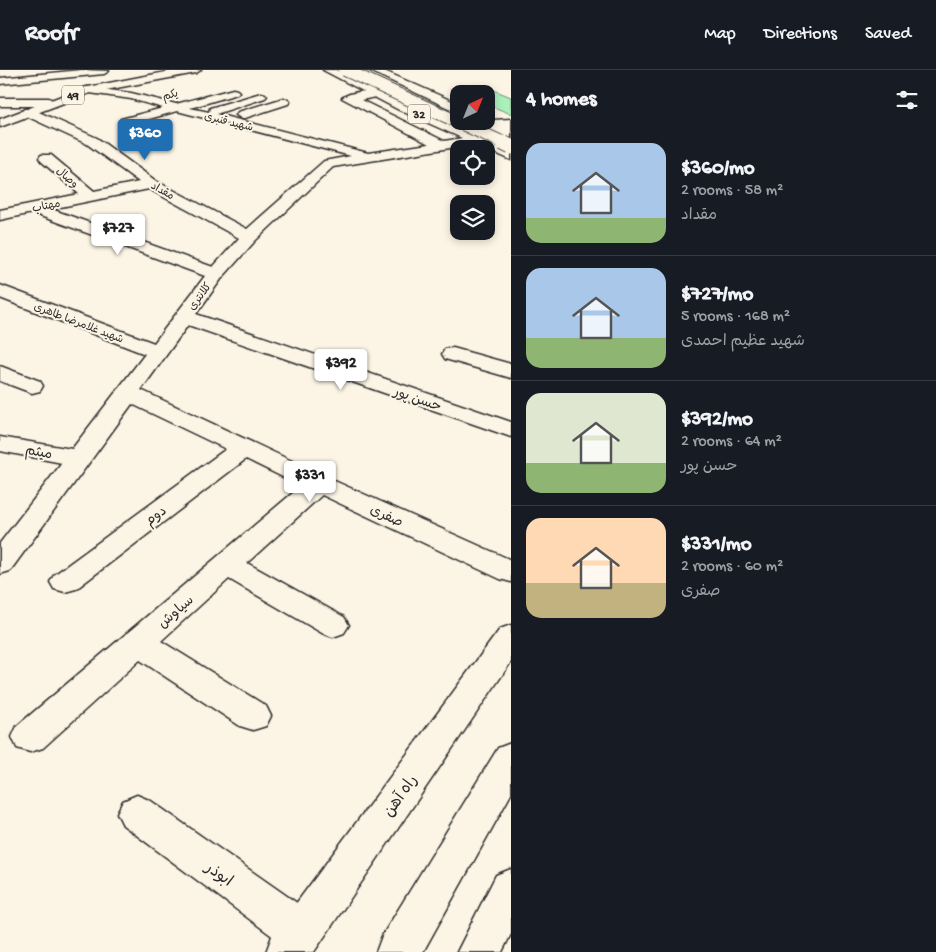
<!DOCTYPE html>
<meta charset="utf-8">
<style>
:root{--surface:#171b24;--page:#242831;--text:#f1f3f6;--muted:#9ea1a6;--line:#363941;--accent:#1f6fb2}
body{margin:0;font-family:"Gochi Hand","Playpen Sans Arabic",sans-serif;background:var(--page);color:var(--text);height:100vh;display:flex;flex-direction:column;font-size:19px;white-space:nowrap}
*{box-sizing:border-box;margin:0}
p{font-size:16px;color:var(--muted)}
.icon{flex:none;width:28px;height:28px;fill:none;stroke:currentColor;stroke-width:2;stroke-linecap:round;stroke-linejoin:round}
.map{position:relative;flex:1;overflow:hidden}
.side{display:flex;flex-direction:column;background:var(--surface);width:425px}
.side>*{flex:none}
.needle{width:32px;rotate:43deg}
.tools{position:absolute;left:450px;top:15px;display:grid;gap:10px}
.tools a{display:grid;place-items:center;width:45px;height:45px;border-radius:10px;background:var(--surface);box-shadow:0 2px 8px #0003;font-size:25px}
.price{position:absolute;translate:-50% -42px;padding:0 11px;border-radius:5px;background:#fff;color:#222;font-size:16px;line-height:32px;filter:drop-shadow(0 1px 2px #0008)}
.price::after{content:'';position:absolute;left:50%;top:30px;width:15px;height:11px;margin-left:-8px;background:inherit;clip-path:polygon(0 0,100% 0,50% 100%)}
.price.on{background:var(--accent);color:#fff}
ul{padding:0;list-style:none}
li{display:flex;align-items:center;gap:15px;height:125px;padding:0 15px}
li+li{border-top:1px solid var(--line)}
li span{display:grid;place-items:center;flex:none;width:140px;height:100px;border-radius:15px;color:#555}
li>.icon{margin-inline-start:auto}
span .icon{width:60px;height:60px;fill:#fffc;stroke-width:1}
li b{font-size:21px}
h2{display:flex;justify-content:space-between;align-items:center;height:60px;padding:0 15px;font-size:21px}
header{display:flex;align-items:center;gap:30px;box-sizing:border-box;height:70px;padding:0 25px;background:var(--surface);border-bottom:1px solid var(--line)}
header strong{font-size:24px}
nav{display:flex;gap:28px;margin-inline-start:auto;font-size:18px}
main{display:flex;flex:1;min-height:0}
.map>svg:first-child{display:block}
.green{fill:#abf0bb;stroke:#6b8e73}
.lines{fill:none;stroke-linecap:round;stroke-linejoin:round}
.minor-casing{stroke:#2b2b2b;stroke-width:3}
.major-casing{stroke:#2b2b2b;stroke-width:3}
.highway-casing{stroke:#2b2b2b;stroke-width:3}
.minor{fill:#fcf5e5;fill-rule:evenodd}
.major{fill:#fcf5e5;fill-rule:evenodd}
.highway{fill:#fcf5e5;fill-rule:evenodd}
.highway-bridge-far1-casing{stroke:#2b2b2b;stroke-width:14;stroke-linecap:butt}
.highway-bridge-casing{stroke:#2b2b2b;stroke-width:17;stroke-linecap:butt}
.highway-bridge-far1{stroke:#fcf5e5;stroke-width:12}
.highway-bridge{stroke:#fcf5e5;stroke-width:15}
.labels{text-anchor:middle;stroke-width:4;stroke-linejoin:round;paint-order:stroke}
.far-street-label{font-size:11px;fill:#2b2b2b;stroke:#fcf5e5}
.shield{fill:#fcf5e5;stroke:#6a6863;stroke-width:1}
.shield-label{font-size:12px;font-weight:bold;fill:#2b2b2b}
.street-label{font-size:14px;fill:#2b2b2b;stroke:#fcf5e5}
.near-street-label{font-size:16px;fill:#2b2b2b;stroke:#fcf5e5}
</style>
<header>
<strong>Roofr</strong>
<nav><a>Map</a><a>Directions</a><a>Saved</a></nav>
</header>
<main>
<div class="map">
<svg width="511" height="882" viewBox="0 0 511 882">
<rect width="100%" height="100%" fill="#fcf5e5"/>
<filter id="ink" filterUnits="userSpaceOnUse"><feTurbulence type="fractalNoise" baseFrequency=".02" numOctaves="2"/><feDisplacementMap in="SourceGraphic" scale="10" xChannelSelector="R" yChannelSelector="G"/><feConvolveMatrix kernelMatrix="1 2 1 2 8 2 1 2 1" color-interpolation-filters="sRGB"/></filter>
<g filter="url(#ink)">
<!-- green -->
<polygon class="green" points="481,15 511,27 511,44 486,34 486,24 462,24 450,19"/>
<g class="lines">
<defs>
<g id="minor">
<polygon points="81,0 109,1 104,4 0,14 0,8"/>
<path d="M 87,17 L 131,23 L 176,34 L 233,19 L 237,20 L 239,22 L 237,24 L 190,38 L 209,42 L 210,38 L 261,23 L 265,24 L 267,26 L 265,28 L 216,44 L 368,83 L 429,74 L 342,28 C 349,22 376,18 383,24 L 381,26 L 361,30 L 444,71 L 475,66 L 480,67 L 482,70 L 475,74 L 333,97 L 255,171 L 222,208 L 196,244 L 511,352 L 511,367 L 188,255 L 141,320 L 328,408 L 511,490 L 511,512 L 500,509 L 322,425 L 247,493 L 344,547 L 349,555 L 344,563 L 333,567 L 322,563 L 229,509 L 161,571 L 266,636 L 271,646 L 266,656 L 253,660 L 240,656 L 140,590 L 43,678 L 30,682 L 17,678 L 12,667 L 17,656 L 301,416 L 246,389 L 76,519 L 65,522 L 54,519 L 50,512 L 54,505 L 226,379 L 132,334 L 10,501 L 0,504 L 0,473 L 62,393 L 0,381 L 0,367 L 72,379 L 145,284 L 0,228 L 0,215 L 154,273 L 205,206 L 32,143 L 0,150 L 0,140 L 79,124 L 41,91 L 39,88 L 41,85 L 51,85 L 94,121 L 139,112 L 87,74 L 24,45 L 22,42 L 24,39 L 32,39 L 97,68 L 156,111 L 247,159 L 324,91 L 351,86 L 177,41 L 125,56 L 121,55 L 119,52 L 121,49 L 163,38 L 131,29 L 83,22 L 81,20 L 83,18 ZM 149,119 L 239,168 L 213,197 L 51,139 Z"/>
<polygon points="0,28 49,28 55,32 49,36 0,36"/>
<polygon points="284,28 288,30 290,32 288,34 242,49 236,45 238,42"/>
<polygon points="511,49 511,57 493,58 487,54 493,50"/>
<polygon points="453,278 511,294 511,308 445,289 442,284 445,279"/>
<polygon points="0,296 40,311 43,316 40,321 32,323 0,311"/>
<path d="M 137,725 L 151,731 L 317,847 L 324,862 L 317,877 C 305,882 299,882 287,877 L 123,755 L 117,743 L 123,731 Z"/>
</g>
<g id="major">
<polygon points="176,0 201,0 196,3 90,23 0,57 0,49 83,18"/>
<polygon points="323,0 336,0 511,81 511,90 399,40"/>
<polygon points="368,0 382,0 459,34 459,43"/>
<polygon points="486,47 511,57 511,66 482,54 480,51 486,51"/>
<polygon points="511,555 511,592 314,882 266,882 272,866 500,559"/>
<polygon points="511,673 511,724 423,882 376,882 382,866 498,678"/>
<polygon points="511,799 511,864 502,882 457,882 496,805"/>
</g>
<polygon id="highway" points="468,51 485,51 511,63 511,72"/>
</defs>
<!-- minor casing -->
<use href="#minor" class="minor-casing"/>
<!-- major casing -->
<use href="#major" class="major-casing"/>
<!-- highway casing -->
<use href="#highway" class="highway-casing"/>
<!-- minor -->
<use href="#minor" class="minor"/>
<!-- major -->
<use href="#major" class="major"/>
<!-- highway -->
<use href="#highway" class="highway"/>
<defs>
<polyline id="highway-bridge-far1" points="345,0 506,74"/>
<polyline id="highway-bridge" points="503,73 511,77"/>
</defs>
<!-- highway-bridge-far1 casing -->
<use href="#highway-bridge-far1" class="highway-bridge-far1-casing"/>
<!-- highway-bridge casing -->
<use href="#highway-bridge" class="highway-bridge-casing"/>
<!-- highway-bridge-far1 -->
<use href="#highway-bridge-far1" class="highway-bridge-far1"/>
<!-- highway-bridge -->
<use href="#highway-bridge" class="highway-bridge"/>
</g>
</g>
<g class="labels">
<!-- far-street labels -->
<g class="far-street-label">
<text transform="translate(170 24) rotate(-15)" y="4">یکم</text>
<text transform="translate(229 51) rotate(14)" y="4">شهید قنبری</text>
<text transform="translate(68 107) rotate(41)" y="4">وصال</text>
<text transform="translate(163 120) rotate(29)" y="4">مقداد</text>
<text transform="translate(46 135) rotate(-11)" y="4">مهتاب</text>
<text transform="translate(199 226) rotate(-53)" y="4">کلانتری</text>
<text transform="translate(79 252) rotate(21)" y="4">شهید غلامرضا طاهری</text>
</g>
<!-- shield labels -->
<g class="shield">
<rect x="62" y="15.5" width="22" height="19" rx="4"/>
<rect x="408" y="34.5" width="22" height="19" rx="4"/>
</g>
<g class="shield-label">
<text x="73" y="29">49</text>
<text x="419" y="48">32</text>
</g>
<!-- street labels -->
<g class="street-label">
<text transform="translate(418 328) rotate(19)" y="5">حسن پور</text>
<text transform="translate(39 381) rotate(10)" y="5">میثم</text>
<text transform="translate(155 445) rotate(-37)" y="5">دوم</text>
<text transform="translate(387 445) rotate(25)" y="5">صفری</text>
<text transform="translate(175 541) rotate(-41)" y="5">سیاوش</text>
</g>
<!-- near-street labels -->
<g class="near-street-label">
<text transform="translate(399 725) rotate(-55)" y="6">راه آهن</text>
<text transform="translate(220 803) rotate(36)" y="6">ابوذر</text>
</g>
</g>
</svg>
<div class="tools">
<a><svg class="needle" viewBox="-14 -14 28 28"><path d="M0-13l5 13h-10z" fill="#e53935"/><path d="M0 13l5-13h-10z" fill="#9ea1a6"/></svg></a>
<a><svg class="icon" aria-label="locate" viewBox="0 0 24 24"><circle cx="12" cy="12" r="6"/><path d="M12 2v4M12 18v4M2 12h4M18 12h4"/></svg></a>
<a><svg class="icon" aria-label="layers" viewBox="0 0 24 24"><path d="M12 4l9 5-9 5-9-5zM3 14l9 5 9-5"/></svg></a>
</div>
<b class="price on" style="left:145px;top:91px">$360</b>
<b class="price" style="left:118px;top:186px">$727</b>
<b class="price" style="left:341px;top:321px">$392</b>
<b class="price" style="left:310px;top:433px">$331</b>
</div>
<section class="side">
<h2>4 homes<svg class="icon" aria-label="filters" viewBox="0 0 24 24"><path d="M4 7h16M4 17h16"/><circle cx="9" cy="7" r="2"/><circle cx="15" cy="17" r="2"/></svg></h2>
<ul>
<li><span style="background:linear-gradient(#a9c7e8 75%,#8fb573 0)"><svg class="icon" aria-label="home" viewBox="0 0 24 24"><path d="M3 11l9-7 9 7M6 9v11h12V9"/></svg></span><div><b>$360/mo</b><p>2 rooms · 58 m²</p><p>مقداد</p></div></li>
<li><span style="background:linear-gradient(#a9c7e8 70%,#8fb573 0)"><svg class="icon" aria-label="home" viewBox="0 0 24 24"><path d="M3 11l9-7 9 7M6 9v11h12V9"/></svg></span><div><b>$727/mo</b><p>5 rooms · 168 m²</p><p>شهید عظیم احمدی</p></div></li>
<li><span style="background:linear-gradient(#dfe7d0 70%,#8fb573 0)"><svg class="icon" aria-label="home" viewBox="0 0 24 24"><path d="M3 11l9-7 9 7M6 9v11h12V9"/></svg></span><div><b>$392/mo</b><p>2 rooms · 64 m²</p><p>حسن پور</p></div></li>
<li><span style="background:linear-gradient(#ffd9b3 65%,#c2b280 0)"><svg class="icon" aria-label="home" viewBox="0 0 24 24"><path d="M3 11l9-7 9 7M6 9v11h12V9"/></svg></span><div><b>$331/mo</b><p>2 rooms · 60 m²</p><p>صفری</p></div></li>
</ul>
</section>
</main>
